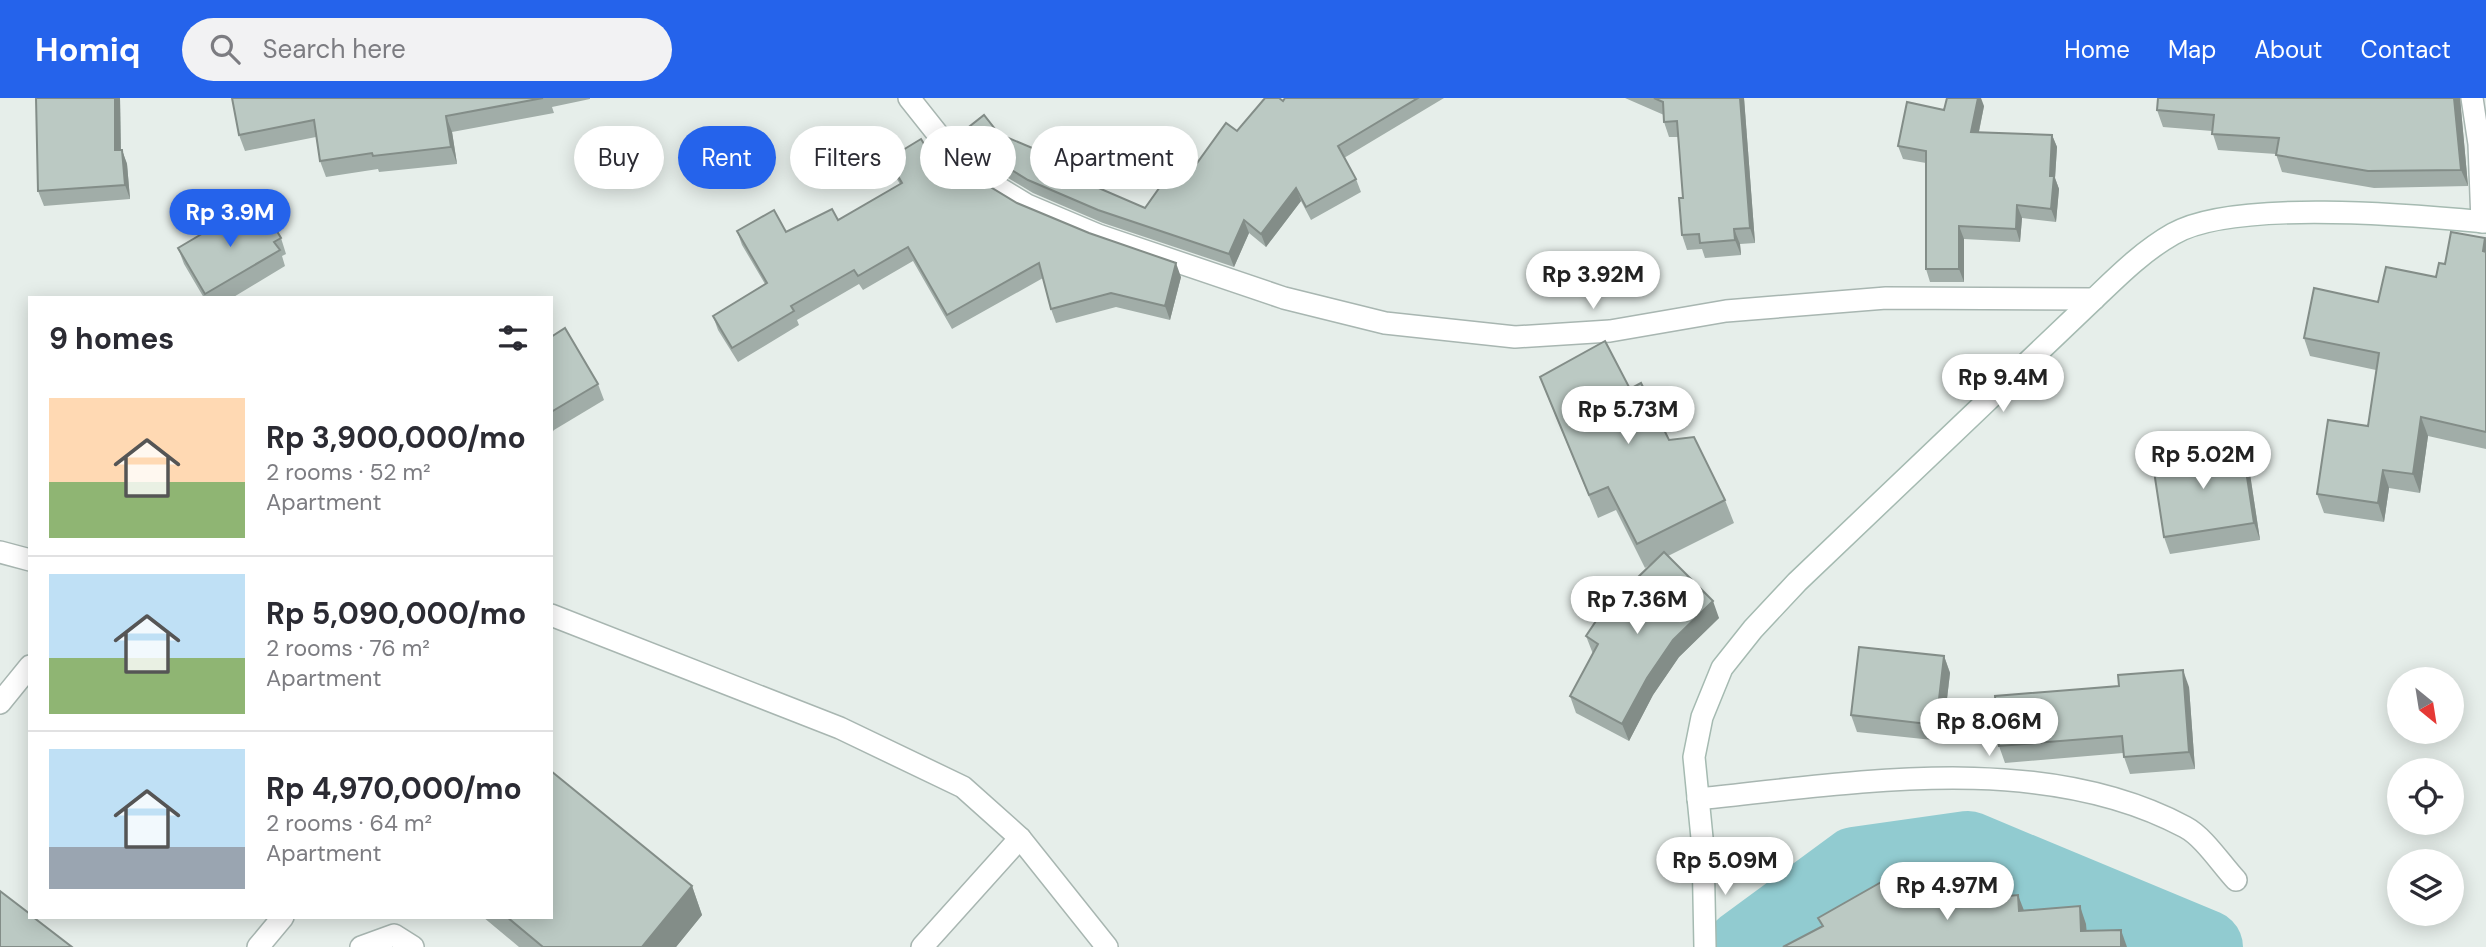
<!DOCTYPE html>
<meta charset="utf-8">
<style>
:root{--surface:#fff;--page:#f2f2f3;--text:#2b2b33;--muted:#7c7c81;--line:#e1e1e2;--accent:#2563eb}
body{margin:0;font-family:"DM Sans",sans-serif;background:var(--page);color:var(--text);height:100vh;display:flex;flex-direction:column;font-size:26px;white-space:nowrap}
*{box-sizing:border-box;margin:0}
p{font-size:23px;color:var(--muted)}
.icon{flex:none;width:38px;height:38px;fill:none;stroke:currentColor;stroke-width:2;stroke-linecap:round;stroke-linejoin:round}
.map{position:relative;flex:1;overflow:hidden}
.sheet{position:absolute;left:28px;top:198px;width:525px;height:623px;display:flex;flex-direction:column;background:var(--surface);border-radius:0px;box-shadow:0 4px 18px #0003}
.sheet>*{flex:none}
.top-card{position:absolute;left:574px;top:28px;width:665px;height:63px;display:flex;gap:14px}
.needle{width:46px;rotate:150deg}
.tools{position:absolute;left:2387px;top:569px;display:grid;gap:14px}
.tools a{display:grid;place-items:center;width:77px;height:77px;border-radius:50%;background:var(--surface);box-shadow:0 4px 18px #0003;font-size:35px}
.price{position:absolute;translate:-50% -60px;padding:0 16px;border-radius:24px;background:#fff;color:#222;font-size:23px;line-height:46px;filter:drop-shadow(0 2px 4px #0008)}
.price::after{content:'';position:absolute;left:50%;top:42px;width:21px;height:16px;margin-left:-10px;background:inherit;clip-path:polygon(0 0,100% 0,50% 100%)}
.price.active{background:var(--accent);color:#fff}
ul{padding:0;list-style:none}
li{display:flex;align-items:center;gap:21px;height:175px;padding:0 21px}
li+li{border-top:2px solid var(--line)}
li span{display:grid;place-items:center;flex:none;width:196px;height:140px;border-radius:0px;color:#555}
li>.icon{margin-inline-start:auto}
span .icon{width:84px;height:84px;fill:#fffc;stroke-width:1}
li b{font-size:30px}
h2{display:flex;justify-content:space-between;align-items:center;height:84px;padding:0 21px;font-size:30px}
.chip{padding:0 24px;border-radius:32px;background:var(--surface);box-shadow:0 4px 18px #0003;font-size:24px;line-height:63px}
.chip.active{background:var(--accent);color:#fff}
header{display:flex;align-items:center;gap:42px;box-sizing:border-box;height:98px;padding:0 35px;background:var(--accent);color:#fff}
header strong{font-size:33px}
nav{display:flex;gap:38px;margin-inline-start:auto;font-size:24px}
.search{width:490px;height:63px;background:var(--page);display:flex;align-items:center;gap:18px;box-sizing:border-box;padding:0 24px;border-radius:38px;color:var(--muted);font-size:26px}
.map>svg:first-child{display:block}
.lines{fill:none;stroke-linecap:round;stroke-linejoin:round}
.river{stroke:#91cbd0;stroke-width:74}
.service-casing{stroke:#a8b6b1;stroke-width:24}
.minor-casing{stroke:#a8b6b1;stroke-width:24}
.secondary-casing{stroke:#a5bab1;stroke-width:24}
.service{stroke:#fff;stroke-width:21}
.minor{stroke:#fff;stroke-width:21}
.secondary{stroke:#fff;stroke-width:21}
.wall{fill:#a1ada8}
.shaded-wall{fill:#838d88}
.building{fill:#bbc9c3;stroke:#838d88;stroke-width:2}
</style>
<header>
<strong>Homiq</strong>
<div class="search"><svg class="icon" aria-label="search" viewBox="0 0 24 24"><circle cx="10" cy="10" r="6"/><path d="M15 15l6 6"/></svg>Search here</div>
<nav><a>Home</a><a>Map</a><a>About</a><a>Contact</a></nav>
</header>
<div class="map">
<svg width="2486" height="849" viewBox="0 0 2486 849">
<rect width="100%" height="100%" fill="#e6eeea"/>
<g class="lines">
<!-- river -->
<polyline class="river" points="1742,849 1855,766 1968,750 2206,849"/>
<defs>
<g id="service">
<polyline points="0,454 30,462"/>
<polyline points="551,517 840,630 963,689 1020,740 1107,849"/>
<polyline points="0,605 30,568"/>
<polyline points="258,849 283,819"/>
<polyline points="361,849 394,837 413,849"/>
<polyline points="922,849 1020,740"/>
</g>
<g id="minor">
<polyline points="909,0 963,68 1027,107 1098,137 1284,200 1385,225 1515,239 1610,233 1726,213 1886,200 2094,201"/>
<polyline points="2472,0 2479,46 2482,124"/>
<path d="M 1698,701 C 1853,685 2041,652 2185,729 C 2204,739 2221,766 2236,782"/>
</g>
<path id="secondary" d="M 1705,849 L 1703,750 L 1694,659 L 1702,619 L 1722,570 L 1753,531 L 1797,484 L 2094,201 C 2118,178 2143,153 2173,136 C 2233,101 2413,117 2486,124"/>
</defs>
<!-- service casing -->
<use href="#service" class="service-casing"/>
<!-- minor casing -->
<use href="#minor" class="minor-casing"/>
<!-- secondary casing -->
<use href="#secondary" class="secondary-casing"/>
<!-- service -->
<use href="#service" class="service"/>
<!-- minor -->
<use href="#minor" class="minor"/>
<!-- secondary -->
<use href="#secondary" class="secondary"/>
</g>
<!-- wall -->
<g class="wall">
<polygon points="120,0 121,52 122,52 127,66 130,101 44,108 38,93"/>
<polygon points="232,0 590,0 590,1 552,9 554,15 452,34 457,66 379,74 378,71 326,79 320,63 316,39 245,53 239,37"/>
<polygon points="1285,0 1444,0 1344,60 1356,81 1361,94 1311,122 1301,103 1266,149 1249,135 1234,169 1103,125 1033,95 972,58 965,49 960,36 999,36 1092,77 1088,86 1145,110 1237,33 1283,3"/>
<polygon points="1625,0 1744,0 1755,145 1740,146 1741,157 1705,160 1702,151 1687,152 1682,137 1683,100 1678,39 1669,39 1664,24 1664,17"/>
<polygon points="2158,0 2460,0 2468,88 2374,90 2282,74 2276,56 2218,52 2212,33 2163,29 2157,12"/>
<polygon points="1984,8 1979,34 2052,37 2057,49 2055,80 2059,91 2056,124 2022,120 2020,144 1964,141 1964,184 1930,184 1926,171 1926,65 1903,61 1898,48 1944,12"/>
<polygon points="932,59 951,65 1017,105 1181,179 1170,222 1116,209 1056,225 1051,211 1043,180 952,231 913,163 863,192 859,186 797,222 799,227 738,264 718,232 713,218 765,186 742,147 737,133 786,134 838,122 900,86 893,75 888,61"/>
<polygon points="243,122 281,140 286,156 282,158 285,168 232,200 204,200 184,166 178,150"/>
<polygon points="2486,142 2486,351 2428,338 2420,395 2389,390 2384,424 2324,415 2317,396 2368,328 2376,272 2310,258 2304,240 2378,204 2436,179 2445,166"/>
<polygon points="551,239 598,286 604,302 554,332 551,336"/>
<polygon points="1540,279 1630,291 1669,342 1725,402 1734,425 1668,458 1719,520 1679,559 1653,597 1629,643 1576,615 1570,598 1593,556 1586,538 1651,466 1645,470 1616,412 1598,420 1549,302"/>
<polygon points="2242,346 2248,363 2260,442 2170,456 2164,439"/>
<polygon points="1944,558 1950,575 1942,643 1857,634 1851,617"/>
<polygon points="2189,589 2195,671 2130,676 2124,659 2123,655 2005,665 1999,648"/>
<polygon points="692,788 702,817 676,849 519,849 483,819 551,819"/>
</g>
<!-- shaded-wall -->
<g class="shaded-wall">
<polygon points="115,0 120,0 121,67 115,52"/>
<polygon points="1740,0 1744,0 1755,145 1750,130"/>
<polygon points="1978,0 1981,0 1984,8 1976,47 1971,34"/>
<polygon points="2454,0 2460,0 2468,88 2461,72"/>
<polygon points="446,18 452,34 457,66 451,49"/>
<polygon points="2052,37 2057,49 2055,80 2059,91 2056,124 2051,111 2050,78"/>
<polygon points="122,52 127,66 130,101 125,87"/>
<polygon points="1088,64 1092,77 1084,95 1080,82"/>
<polygon points="1296,90 1301,103 1266,149 1261,136"/>
<polygon points="2017,107 2022,120 2020,144 2016,131"/>
<polygon points="1244,122 1249,135 1234,169 1229,156"/>
<polygon points="1959,128 1964,141 1964,184 1959,171"/>
<polygon points="1734,131 1740,146 1741,157 1735,142"/>
<polygon points="2485,140 2486,142 2486,162 2483,153"/>
<polygon points="1176,165 1181,179 1170,222 1165,208"/>
<polygon points="2421,319 2428,338 2420,395 2413,376"/>
<polygon points="2242,346 2248,363 2260,442 2254,425"/>
<polygon points="2383,372 2389,390 2384,424 2378,405"/>
<polygon points="1713,503 1719,520 1679,559 1653,597 1629,643 1622,626 1647,580 1673,542"/>
<polygon points="1944,558 1950,575 1942,643 1936,627"/>
<polygon points="2183,572 2189,589 2195,671 2189,654"/>
<polygon points="692,788 702,817 676,849 642,849"/>
<polygon points="2018,797 2025,815 2019,813"/>
<polygon points="2080,808 2086,826 2088,849 2081,833"/>
<polygon points="2121,832 2127,849 2121,849"/>
</g>
<!-- building -->
<g class="building">
<polygon points="36,0 115,0 115,52 122,52 125,87 38,93"/>
<polygon points="232,0 543,0 446,18 451,49 373,58 372,55 320,63 314,22 239,37"/>
<polygon points="1265,0 1279,0 1283,3 1285,0 1418,0 1338,48 1356,81 1306,109 1296,90 1261,136 1244,122 1229,156 1098,112 1028,82 967,45 960,36 984,17 999,36 1044,55 1048,47 1088,64 1080,82 1145,110 1179,62 1192,72 1226,25 1237,33"/>
<polygon points="1654,0 1740,0 1750,130 1734,131 1735,142 1700,145 1699,136 1682,137 1679,100 1683,100 1677,23 1664,24 1663,4"/>
<polygon points="1947,0 1978,0 1971,34 2052,37 2050,78 2054,78 2051,111 2017,107 2016,131 1959,128 1959,171 1926,171 1926,53 1898,48 1907,4 1944,12"/>
<polygon points="2158,0 2454,0 2461,72 2368,73 2276,57 2279,40 2212,36 2214,17 2157,12"/>
<polygon points="921,41 932,59 940,52 951,65 1017,105 1089,135 1176,165 1165,208 1111,195 1051,211 1039,165 947,217 908,149 858,178 854,172 791,208 794,213 732,250 713,218 767,185 737,133 774,112 786,134 832,111 838,122 902,85 888,61"/>
<polygon points="263,110 281,140 274,144 280,152 205,196 178,150 239,114 243,122"/>
<polygon points="2451,134 2485,140 2483,153 2486,154 2486,334 2421,319 2413,376 2383,372 2378,405 2317,396 2328,322 2368,328 2379,255 2304,240 2314,190 2378,204 2386,169 2436,179 2439,165 2445,166"/>
<polygon points="565,230 598,286 551,314 551,239"/>
<polygon points="1605,243 1630,291 1641,285 1669,342 1694,339 1725,402 1637,446 1608,389 1589,397 1540,279"/>
<polygon points="2242,346 2254,425 2164,439 2152,360"/>
<polygon points="1664,454 1713,503 1673,542 1647,580 1622,626 1570,598 1598,546 1586,538 1602,514"/>
<polygon points="1859,549 1944,558 1936,627 1851,617"/>
<polygon points="2183,572 2189,654 2124,659 2122,638 1999,648 1995,598 2119,588 2118,577"/>
<polygon points="551,673 692,788 642,849 543,849 507,819 551,819"/>
<polygon points="1913,766 1935,805 2018,797 2019,813 2080,808 2081,833 2121,832 2121,849 1783,849 1823,828 1818,820"/>
<polygon points="0,793 30,816 30,819 33,819 72,849 0,849"/>
</g>
</svg>
<div class="tools">
<a><svg class="needle" viewBox="-14 -14 28 28"><path d="M0-13l5 13h-10z" fill="#e53935"/><path d="M0 13l5-13h-10z" fill="#7c7c81"/></svg></a>
<a><svg class="icon" aria-label="locate" viewBox="0 0 24 24"><circle cx="12" cy="12" r="6"/><path d="M12 2v4M12 18v4M2 12h4M18 12h4"/></svg></a>
<a><svg class="icon" aria-label="layers" viewBox="0 0 24 24"><path d="M12 4l9 5-9 5-9-5zM3 14l9 5 9-5"/></svg></a>
</div>
<b class="price active" style="left:230px;top:151px">Rp 3.9M</b>
<b class="price" style="left:1593px;top:213px">Rp 3.92M</b>
<b class="price" style="left:2003px;top:316px">Rp 9.4M</b>
<b class="price" style="left:1628px;top:348px">Rp 5.73M</b>
<b class="price" style="left:2203px;top:393px">Rp 5.02M</b>
<b class="price" style="left:1637px;top:538px">Rp 7.36M</b>
<b class="price" style="left:1989px;top:660px">Rp 8.06M</b>
<b class="price" style="left:1725px;top:799px">Rp 5.09M</b>
<b class="price" style="left:1947px;top:824px">Rp 4.97M</b>
<div class="top-card">
<a class="chip">Buy</a>
<a class="chip active">Rent</a>
<a class="chip">Filters</a>
<a class="chip">New</a>
<a class="chip">Apartment</a>
</div>
<section class="sheet">
<h2>9 homes<svg class="icon" aria-label="filters" viewBox="0 0 24 24"><path d="M4 7h16M4 17h16"/><circle cx="9" cy="7" r="2"/><circle cx="15" cy="17" r="2"/></svg></h2>
<ul>
<li><span style="background:linear-gradient(#ffd9b3 60%,#8fb573 0)"><svg class="icon" aria-label="home" viewBox="0 0 24 24"><path d="M3 11l9-7 9 7M6 9v11h12V9"/></svg></span><div><b>Rp 3,900,000/mo</b><p>2 rooms · 52 m²</p><p>Apartment</p></div></li>
<li><span style="background:linear-gradient(#bfe0f5 60%,#8fb573 0)"><svg class="icon" aria-label="home" viewBox="0 0 24 24"><path d="M3 11l9-7 9 7M6 9v11h12V9"/></svg></span><div><b>Rp 5,090,000/mo</b><p>2 rooms · 76 m²</p><p>Apartment</p></div></li>
<li><span style="background:linear-gradient(#bfe0f5 70%,#9aa5b1 0)"><svg class="icon" aria-label="home" viewBox="0 0 24 24"><path d="M3 11l9-7 9 7M6 9v11h12V9"/></svg></span><div><b>Rp 4,970,000/mo</b><p>2 rooms · 64 m²</p><p>Apartment</p></div></li>
</ul>
</section>
</div>
